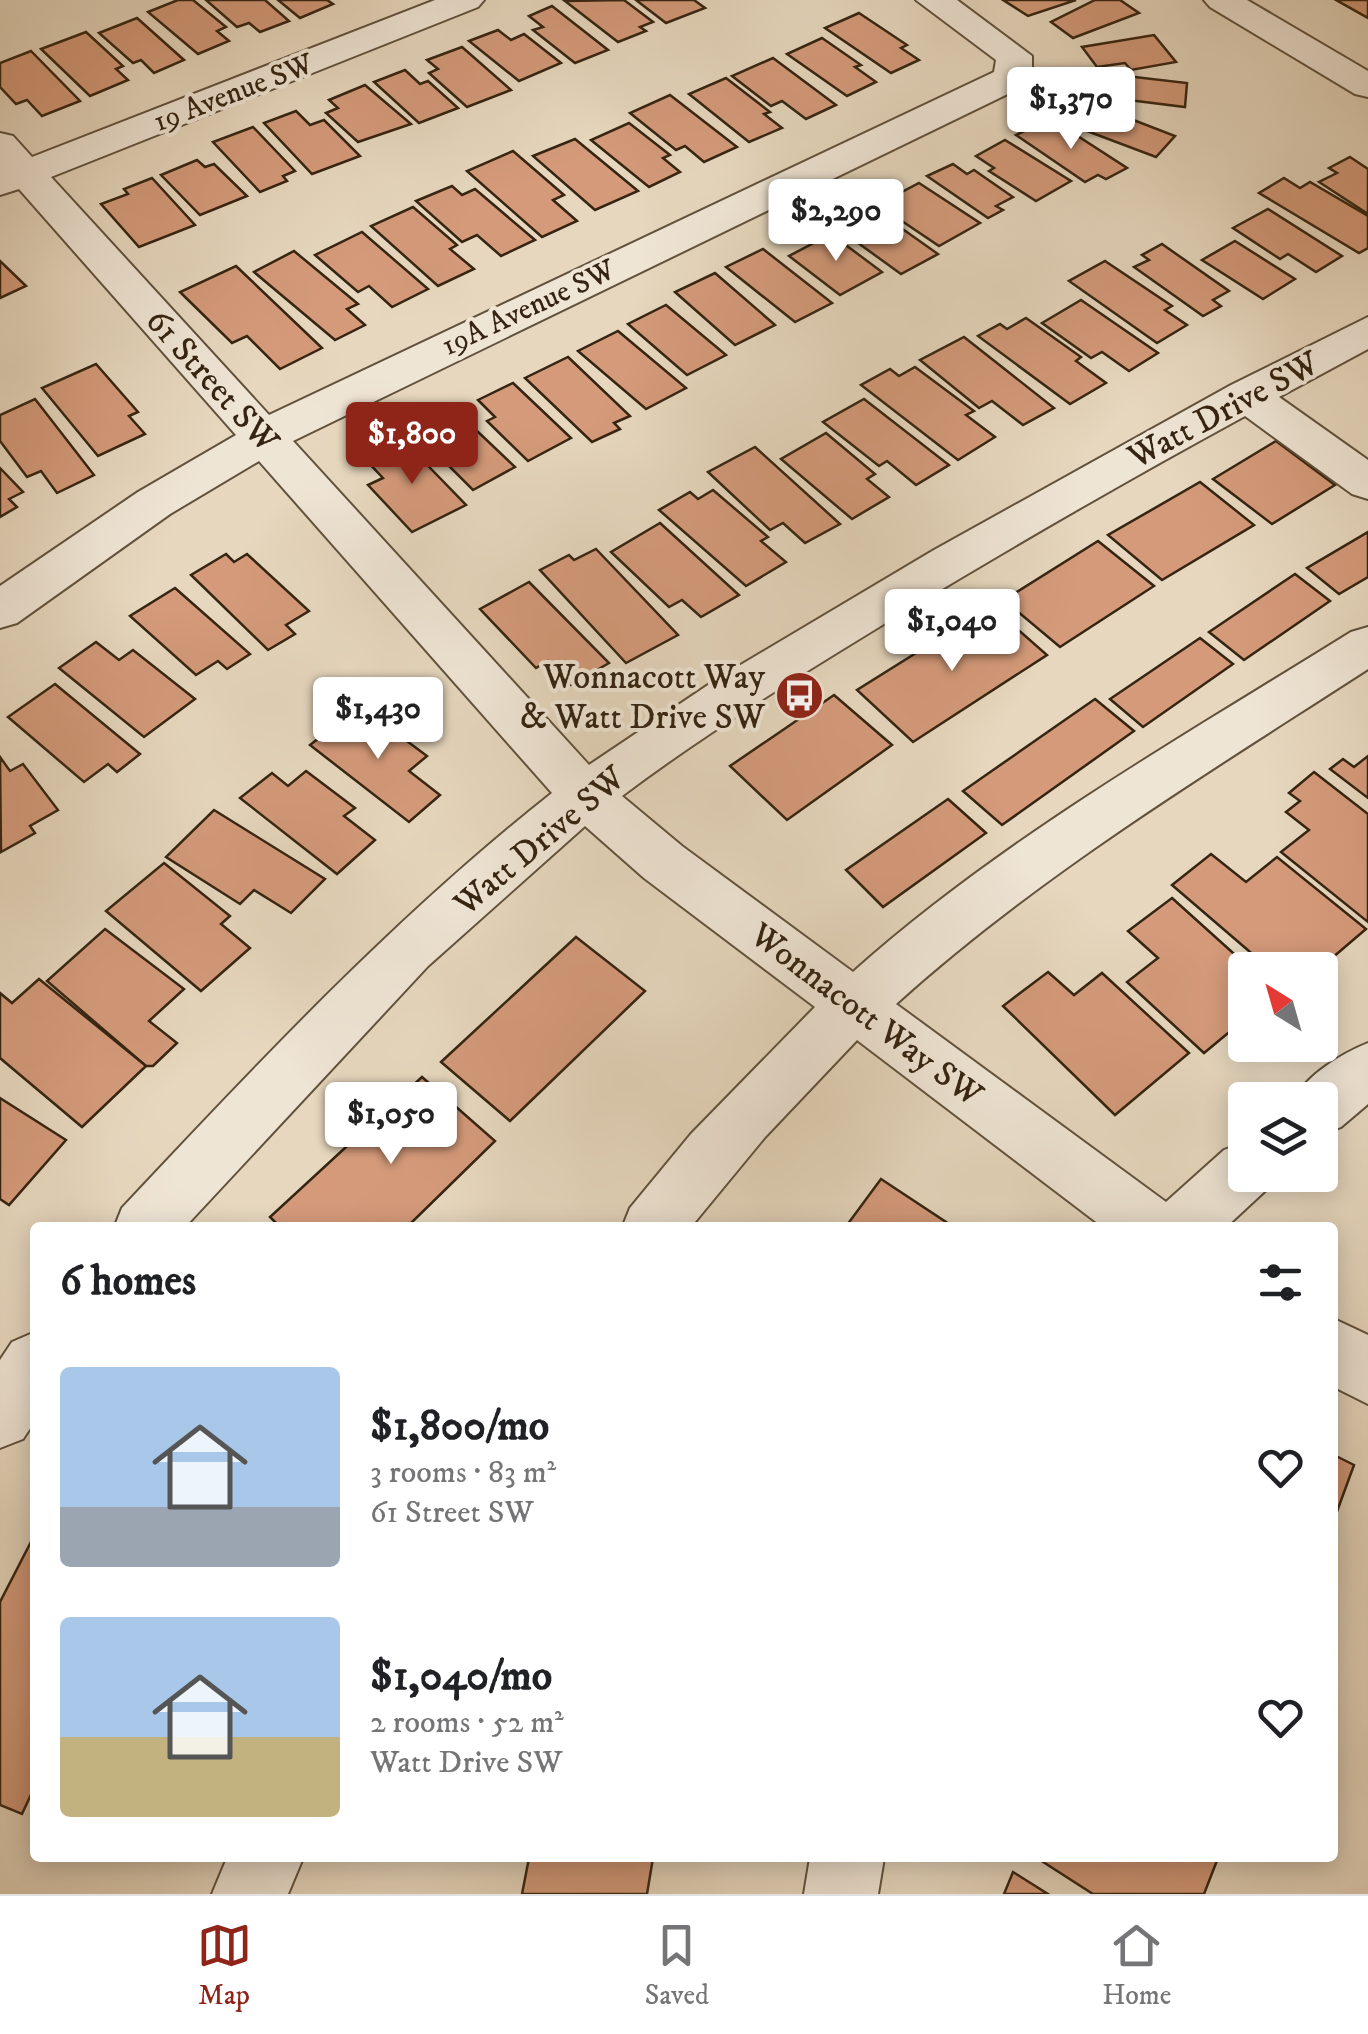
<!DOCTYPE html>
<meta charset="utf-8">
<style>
:root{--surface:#fff;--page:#f2f2f2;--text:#202124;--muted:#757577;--line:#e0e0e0;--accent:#8f2418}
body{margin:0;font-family:"IM FELL DW Pica",serif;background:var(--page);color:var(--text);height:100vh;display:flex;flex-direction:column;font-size:38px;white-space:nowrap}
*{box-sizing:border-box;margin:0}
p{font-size:32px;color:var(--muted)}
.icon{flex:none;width:55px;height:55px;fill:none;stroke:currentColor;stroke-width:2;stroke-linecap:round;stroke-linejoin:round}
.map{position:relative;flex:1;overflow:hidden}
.sheet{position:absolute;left:30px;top:1222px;width:1308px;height:640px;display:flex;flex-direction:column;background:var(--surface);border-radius:10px;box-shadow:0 5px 25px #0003}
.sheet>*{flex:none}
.needle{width:65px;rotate:323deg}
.buttons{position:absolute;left:1228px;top:952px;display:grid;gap:20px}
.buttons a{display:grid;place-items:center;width:110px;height:110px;border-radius:10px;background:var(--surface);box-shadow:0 5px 25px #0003;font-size:50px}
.price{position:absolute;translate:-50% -85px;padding:0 22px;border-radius:10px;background:#fff;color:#222;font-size:32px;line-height:65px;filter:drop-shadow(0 2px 5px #0008)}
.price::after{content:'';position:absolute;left:50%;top:60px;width:30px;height:22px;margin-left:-15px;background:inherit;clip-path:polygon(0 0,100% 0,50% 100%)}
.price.selected{background:var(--accent);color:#fff}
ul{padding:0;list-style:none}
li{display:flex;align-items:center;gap:30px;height:250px;padding:0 30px}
li span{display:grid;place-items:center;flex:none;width:280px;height:200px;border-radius:10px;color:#555}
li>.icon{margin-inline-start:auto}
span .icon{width:120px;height:120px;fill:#fffc;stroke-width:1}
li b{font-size:42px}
h2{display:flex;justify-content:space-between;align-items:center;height:120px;padding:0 30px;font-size:42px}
.tab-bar{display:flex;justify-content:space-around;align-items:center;height:140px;border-top:2px solid var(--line);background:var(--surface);font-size:28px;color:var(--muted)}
.tab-bar a{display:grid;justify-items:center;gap:5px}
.tab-bar .selected{color:var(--accent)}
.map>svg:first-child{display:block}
.building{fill:#d49a7a;stroke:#352411;stroke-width:2.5}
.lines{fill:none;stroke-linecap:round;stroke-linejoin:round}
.minor-casing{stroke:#61513c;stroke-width:4}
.minor{fill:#efe5d5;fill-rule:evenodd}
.labels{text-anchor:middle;stroke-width:8;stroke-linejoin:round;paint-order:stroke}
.far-street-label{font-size:30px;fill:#352411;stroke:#efe5d5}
.street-label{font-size:35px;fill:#352411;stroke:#efe5d5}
.poi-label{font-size:35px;fill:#352411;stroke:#efe5d5;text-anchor:end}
</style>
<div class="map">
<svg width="1368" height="1894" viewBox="0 0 1368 1894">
<rect width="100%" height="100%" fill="#e6d7be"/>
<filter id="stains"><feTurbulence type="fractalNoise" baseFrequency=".002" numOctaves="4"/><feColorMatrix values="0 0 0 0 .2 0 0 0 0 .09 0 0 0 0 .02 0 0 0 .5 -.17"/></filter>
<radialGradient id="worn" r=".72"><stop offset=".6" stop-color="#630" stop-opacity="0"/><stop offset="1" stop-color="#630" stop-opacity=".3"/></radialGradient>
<!-- building -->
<g class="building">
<polygon points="178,0 193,0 226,27 217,31 229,41 198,54 148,12"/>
<polygon points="206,0 265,0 289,21 260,32 249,23 237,27"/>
<polygon points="278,0 327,0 333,4 300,18"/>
<polygon points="624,0 653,22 640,27 646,31 618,42 565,1"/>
<polygon points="636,0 694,0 705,8 666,23"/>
<polygon points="1003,0 1076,0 1028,16"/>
<polygon points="1095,0 1120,0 1139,13 1073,38 1051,22"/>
<polygon points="1336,0 1368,0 1368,18"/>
<polygon points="552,6 608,50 575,63 533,30 543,27 529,16"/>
<polygon points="859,13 907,45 901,48 919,60 891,73 825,28"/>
<polygon points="137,18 184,60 154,73 141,60 133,63 99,33"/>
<polygon points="498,30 511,40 524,34 561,63 519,81 469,41"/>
<polygon points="86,32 123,66 116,69 128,80 90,96 41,49"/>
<polygon points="1154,35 1176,62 1131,70 1125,63 1097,67 1082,47"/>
<polygon points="822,38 861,65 855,67 876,82 847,96 787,54"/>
<polygon points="462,47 511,90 467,107 429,73 438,69 427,60"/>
<polygon points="31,51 80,101 42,116 27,100 16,104 0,87 0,63"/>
<polygon points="773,58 836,105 806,119 782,101 771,106 732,76"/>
<polygon points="405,70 420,84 428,81 458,108 419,123 374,82"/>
<polygon points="1100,73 1187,83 1185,107 1096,96"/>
<polygon points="726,78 770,112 764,114 782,128 749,142 689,94"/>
<polygon points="365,85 411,124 358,142 326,113 338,108 329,100"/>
<polygon points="670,95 737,147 704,162 685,146 676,150 630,113"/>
<polygon points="1092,104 1175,136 1156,157 1071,125"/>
<polygon points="296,111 310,125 324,120 360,156 312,174 264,123"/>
<polygon points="1045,121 1068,136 1073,133 1127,168 1106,179 1098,175 1085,182 1016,135"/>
<polygon points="629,123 670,155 663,158 680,172 649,187 591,140"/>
<polygon points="253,127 295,171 283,176 287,181 260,192 213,142"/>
<polygon points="575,139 638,191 595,210 533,156"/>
<polygon points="1005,140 1071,181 1036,201 989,171 994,168 976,156"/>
<polygon points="513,151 564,195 553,200 577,221 542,237 467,171"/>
<polygon points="1350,157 1368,169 1368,214 1319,182 1337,173 1329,168"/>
<polygon points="197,160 205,167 214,164 247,196 200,215 161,175"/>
<polygon points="953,164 967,174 974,170 1013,197 996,206 1003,210 988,218 927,176"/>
<polygon points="152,178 195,225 139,247 101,204 128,194 124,189"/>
<polygon points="1284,178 1300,188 1310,182 1368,216 1368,248 1359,253 1259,193"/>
<polygon points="919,183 980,223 939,246 893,215 900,212 885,201"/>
<polygon points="452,186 462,195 475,189 535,240 501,256 477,235 462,242 416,201"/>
<polygon points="413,207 457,245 450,249 474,269 438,286 371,226"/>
<polygon points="859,207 881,222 887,218 938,254 901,274 829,222"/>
<polygon points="1268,209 1342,256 1316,272 1288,254 1280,259 1233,228"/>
<polygon points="362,232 428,289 392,307 369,286 358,292 315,255"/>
<polygon points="831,234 882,272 840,295 789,256"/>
<polygon points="1235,241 1295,279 1263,299 1202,260"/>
<polygon points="1162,244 1229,291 1213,300 1221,306 1203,316 1134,267 1149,260 1142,255"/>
<polygon points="763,249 832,303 795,322 726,267"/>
<polygon points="294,251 358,304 347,309 365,325 335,340 254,272"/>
<polygon points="0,261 26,286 0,298"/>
<polygon points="1105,261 1172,306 1165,310 1187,325 1157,343 1069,281"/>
<polygon points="236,266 322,348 280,369 247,336 232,343 180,292"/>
<polygon points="715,273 775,325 735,345 675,292"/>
<polygon points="1081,300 1158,353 1129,371 1102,352 1091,358 1042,323"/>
<polygon points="666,305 726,355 687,375 628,324"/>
<polygon points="1026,318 1081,357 1076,361 1106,383 1070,404 978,336 1000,324 1007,329"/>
<polygon points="618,331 686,388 646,409 578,351"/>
<polygon points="964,337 1054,408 1023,425 992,401 979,408 920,360"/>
<polygon points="568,357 630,416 614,423 620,429 592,442 525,378"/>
<polygon points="96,364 138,412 129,416 145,434 98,456 42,388"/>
<polygon points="915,367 974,411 966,415 995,437 958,460 861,385 890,369 899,376"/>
<polygon points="513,383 571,438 528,461 487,421 495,417 478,400"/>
<polygon points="35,399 94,475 57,493 41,471 27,477 0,441 0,415"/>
<polygon points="864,399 949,465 916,485 887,461 879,466 823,422"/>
<polygon points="456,411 515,467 473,490 415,432"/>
<polygon points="826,433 875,474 867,479 889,497 852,519 781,459"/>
<polygon points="403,440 466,505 412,532 368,485 383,478 365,459"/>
<polygon points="1276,441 1335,485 1272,524 1213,479"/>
<polygon points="755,447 840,524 805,543 783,523 770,530 708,472"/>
<polygon points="0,468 23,492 9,499 17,507 0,517"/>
<polygon points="1200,482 1254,525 1162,580 1108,535"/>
<polygon points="713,490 768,537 761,541 786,562 746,586 659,510 690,492 698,499"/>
<polygon points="660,523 739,595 701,617 682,600 669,607 611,552"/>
<polygon points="1368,532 1368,577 1339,594 1307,568"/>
<polygon points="1098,541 1154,586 1060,647 1004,600"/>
<polygon points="596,549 678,635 626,663 540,570 569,555 574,560"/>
<polygon points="226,554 234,562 247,554 309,611 286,625 295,634 268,650 191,575"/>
<polygon points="1295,574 1330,601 1244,660 1209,632"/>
<polygon points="529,582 609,663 571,685 548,661 536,668 480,609"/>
<polygon points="175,588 250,654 227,669 218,661 196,675 130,616"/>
<polygon points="991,606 1047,655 913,742 857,690"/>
<polygon points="1200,638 1233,664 1143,727 1110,699"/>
<polygon points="96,642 119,660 133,650 195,699 144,737 59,668"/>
<polygon points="55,684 140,754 117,772 108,764 84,782 8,717"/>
<polygon points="834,695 892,745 787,820 730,766"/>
<polygon points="1095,699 1134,731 1002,825 963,791"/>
<polygon points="360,706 427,756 409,771 440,795 409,822 310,745"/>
<polygon points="1368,756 1368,798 1330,769 1343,759 1354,767"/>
<polygon points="0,757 10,771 23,764 58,810 30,826 35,833 1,852"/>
<polygon points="306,771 355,808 344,816 375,840 337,874 240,798 272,773 288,786"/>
<polygon points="1314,772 1368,814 1368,922 1281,852 1309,830 1286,812 1300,801 1289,793"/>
<polygon points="948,799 986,833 883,907 846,870"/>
<polygon points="214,810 325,879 291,913 254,890 240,904 166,857"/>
<polygon points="1211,854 1246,882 1277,857 1366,929 1318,970 1271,970 1172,885"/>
<polygon points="164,863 230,916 221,924 250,948 201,991 106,911"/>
<polygon points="1172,898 1252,970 1245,970 1245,1019 1204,1053 1127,982 1158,958 1128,931"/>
<polygon points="105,929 184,989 149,1021 177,1043 153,1066 146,1066 47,981"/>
<polygon points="576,937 645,991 510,1121 441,1062"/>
<polygon points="1048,972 1074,995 1102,973 1189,1053 1115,1115 1003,1006"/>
<polygon points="39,979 146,1066 82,1127 0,1058 0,993 12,1003"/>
<polygon points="422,1077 495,1141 406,1228 281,1228 270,1217"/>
<polygon points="0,1098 66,1140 9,1205 0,1199"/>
<polygon points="881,1179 955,1228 847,1225"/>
<polygon points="1332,1454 1354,1465 1332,1525"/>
<polygon points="35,1534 35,1786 22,1814 0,1805 0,1602"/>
<polygon points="529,1858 653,1858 647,1894 522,1894"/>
<polygon points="1037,1858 1218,1858 1204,1894 1093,1894"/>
<polygon points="1013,1872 1048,1894 1004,1894"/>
</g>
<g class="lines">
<defs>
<g id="minor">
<path d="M 435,0 L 484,0 L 478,7 L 51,177 L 269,415 L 994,72 L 996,60 L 916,0 L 957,0 L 1032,56 L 1032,71 L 1020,88 L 293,441 L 589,765 L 717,679 L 934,550 L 1231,385 L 1368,317 L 1368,349 L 1279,397 L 1368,460 L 1368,499 L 1352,494 L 1245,416 C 1129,479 1015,545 902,613 C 807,671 711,729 622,796 L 682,846 L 853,972 C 1003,838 1181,738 1351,632 L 1368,627 L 1368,669 C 1206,774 1040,874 896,1004 L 1166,1202 L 1224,1150 L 1245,1142 L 1245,1175 L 1273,1175 L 1266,1190 L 1225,1228 L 1104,1228 L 857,1040 L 765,1137 L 690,1228 L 622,1228 L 630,1208 L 691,1134 L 815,1007 L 644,878 L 585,826 L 428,966 L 184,1228 L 114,1228 L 122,1208 C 259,1062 395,917 552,793 L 259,461 L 170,514 L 17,623 L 0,628 L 0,586 L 138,492 L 236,435 L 19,189 L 0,195 L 0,133 L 13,136 L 32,157 Z"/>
<polygon points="1204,0 1247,0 1368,71 1368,97 1355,94 1210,7"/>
<path d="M 1368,1043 L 1368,1104 L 1341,1127 L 1320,1135 L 1320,1100 L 1294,1100 C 1306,1075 1343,1053 1368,1043 Z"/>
<polygon points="1332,1318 1368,1335 1368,1404 1332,1386"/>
<polygon points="35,1332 35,1421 23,1439 0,1448 0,1360 12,1342"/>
<polygon points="227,1858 303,1858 288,1894 212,1894"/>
<polygon points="810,1858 884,1858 878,1894 804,1894"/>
</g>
</defs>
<!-- minor casing -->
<use href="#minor" class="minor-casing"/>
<!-- minor -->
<use href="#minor" class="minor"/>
</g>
<!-- icons -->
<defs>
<symbol id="bus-disc" viewBox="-11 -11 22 22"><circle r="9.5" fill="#8f2418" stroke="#efe5d5"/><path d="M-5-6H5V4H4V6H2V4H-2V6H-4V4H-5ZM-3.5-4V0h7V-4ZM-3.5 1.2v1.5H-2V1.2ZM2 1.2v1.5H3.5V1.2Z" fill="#fff"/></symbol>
</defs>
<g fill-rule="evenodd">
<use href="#bus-disc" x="772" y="668" width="55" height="55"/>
</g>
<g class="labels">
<!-- far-street labels -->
<g class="far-street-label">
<text transform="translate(233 92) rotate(-21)" y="10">19 Avenue SW</text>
<text transform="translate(528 307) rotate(-25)" y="10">19A Avenue SW</text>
</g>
<!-- street labels -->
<g class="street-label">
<text transform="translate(213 380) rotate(48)" y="12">61 Street SW</text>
<text transform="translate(1223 409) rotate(-28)" y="12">Watt Drive SW</text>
<text transform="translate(539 840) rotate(-40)" y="12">Watt Drive SW</text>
<text transform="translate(867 1014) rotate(37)" y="12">Wonnacott Way SW</text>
</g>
<!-- poi labels -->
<g class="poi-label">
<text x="765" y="688">Wonnacott Way<tspan x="765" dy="40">&amp; Watt Drive SW</tspan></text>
</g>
</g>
<rect width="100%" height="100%" filter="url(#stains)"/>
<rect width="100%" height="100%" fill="url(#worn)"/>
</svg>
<div class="buttons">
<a><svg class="needle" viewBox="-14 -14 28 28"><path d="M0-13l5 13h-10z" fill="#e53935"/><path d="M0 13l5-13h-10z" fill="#757577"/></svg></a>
<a><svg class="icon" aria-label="layers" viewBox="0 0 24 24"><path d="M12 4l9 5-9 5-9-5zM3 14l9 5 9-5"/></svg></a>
</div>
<b class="price" style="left:1071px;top:152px">$1,370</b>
<b class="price" style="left:836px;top:264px">$2,290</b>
<b class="price selected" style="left:412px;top:487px">$1,800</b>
<b class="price" style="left:952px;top:674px">$1,040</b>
<b class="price" style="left:378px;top:762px">$1,430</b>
<b class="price" style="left:391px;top:1167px">$1,050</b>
<section class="sheet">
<h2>6 homes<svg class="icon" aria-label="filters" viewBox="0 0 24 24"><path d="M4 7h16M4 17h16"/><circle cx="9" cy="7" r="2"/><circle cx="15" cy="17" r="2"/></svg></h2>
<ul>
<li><span style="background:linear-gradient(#a9c7e8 70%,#9aa5b1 0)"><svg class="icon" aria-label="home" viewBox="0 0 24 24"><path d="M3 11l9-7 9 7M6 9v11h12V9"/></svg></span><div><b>$1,800/mo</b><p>3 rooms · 83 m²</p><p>61 Street SW</p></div><svg class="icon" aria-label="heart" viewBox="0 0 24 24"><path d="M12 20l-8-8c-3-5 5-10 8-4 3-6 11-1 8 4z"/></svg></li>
<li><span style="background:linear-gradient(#a9c7e8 60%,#c2b280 0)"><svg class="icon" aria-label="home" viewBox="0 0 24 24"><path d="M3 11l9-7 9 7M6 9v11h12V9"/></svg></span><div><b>$1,040/mo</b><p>2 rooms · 52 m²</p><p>Watt Drive SW</p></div><svg class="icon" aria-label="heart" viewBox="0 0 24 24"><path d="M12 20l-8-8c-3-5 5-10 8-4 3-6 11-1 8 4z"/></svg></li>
</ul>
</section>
</div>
<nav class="tab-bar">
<a class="selected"><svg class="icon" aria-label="map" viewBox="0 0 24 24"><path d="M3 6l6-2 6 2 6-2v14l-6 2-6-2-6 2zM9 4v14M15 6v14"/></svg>Map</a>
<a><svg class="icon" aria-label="saved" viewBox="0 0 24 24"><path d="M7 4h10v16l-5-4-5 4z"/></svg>Saved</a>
<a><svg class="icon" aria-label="home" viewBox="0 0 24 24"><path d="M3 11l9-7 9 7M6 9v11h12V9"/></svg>Home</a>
</nav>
